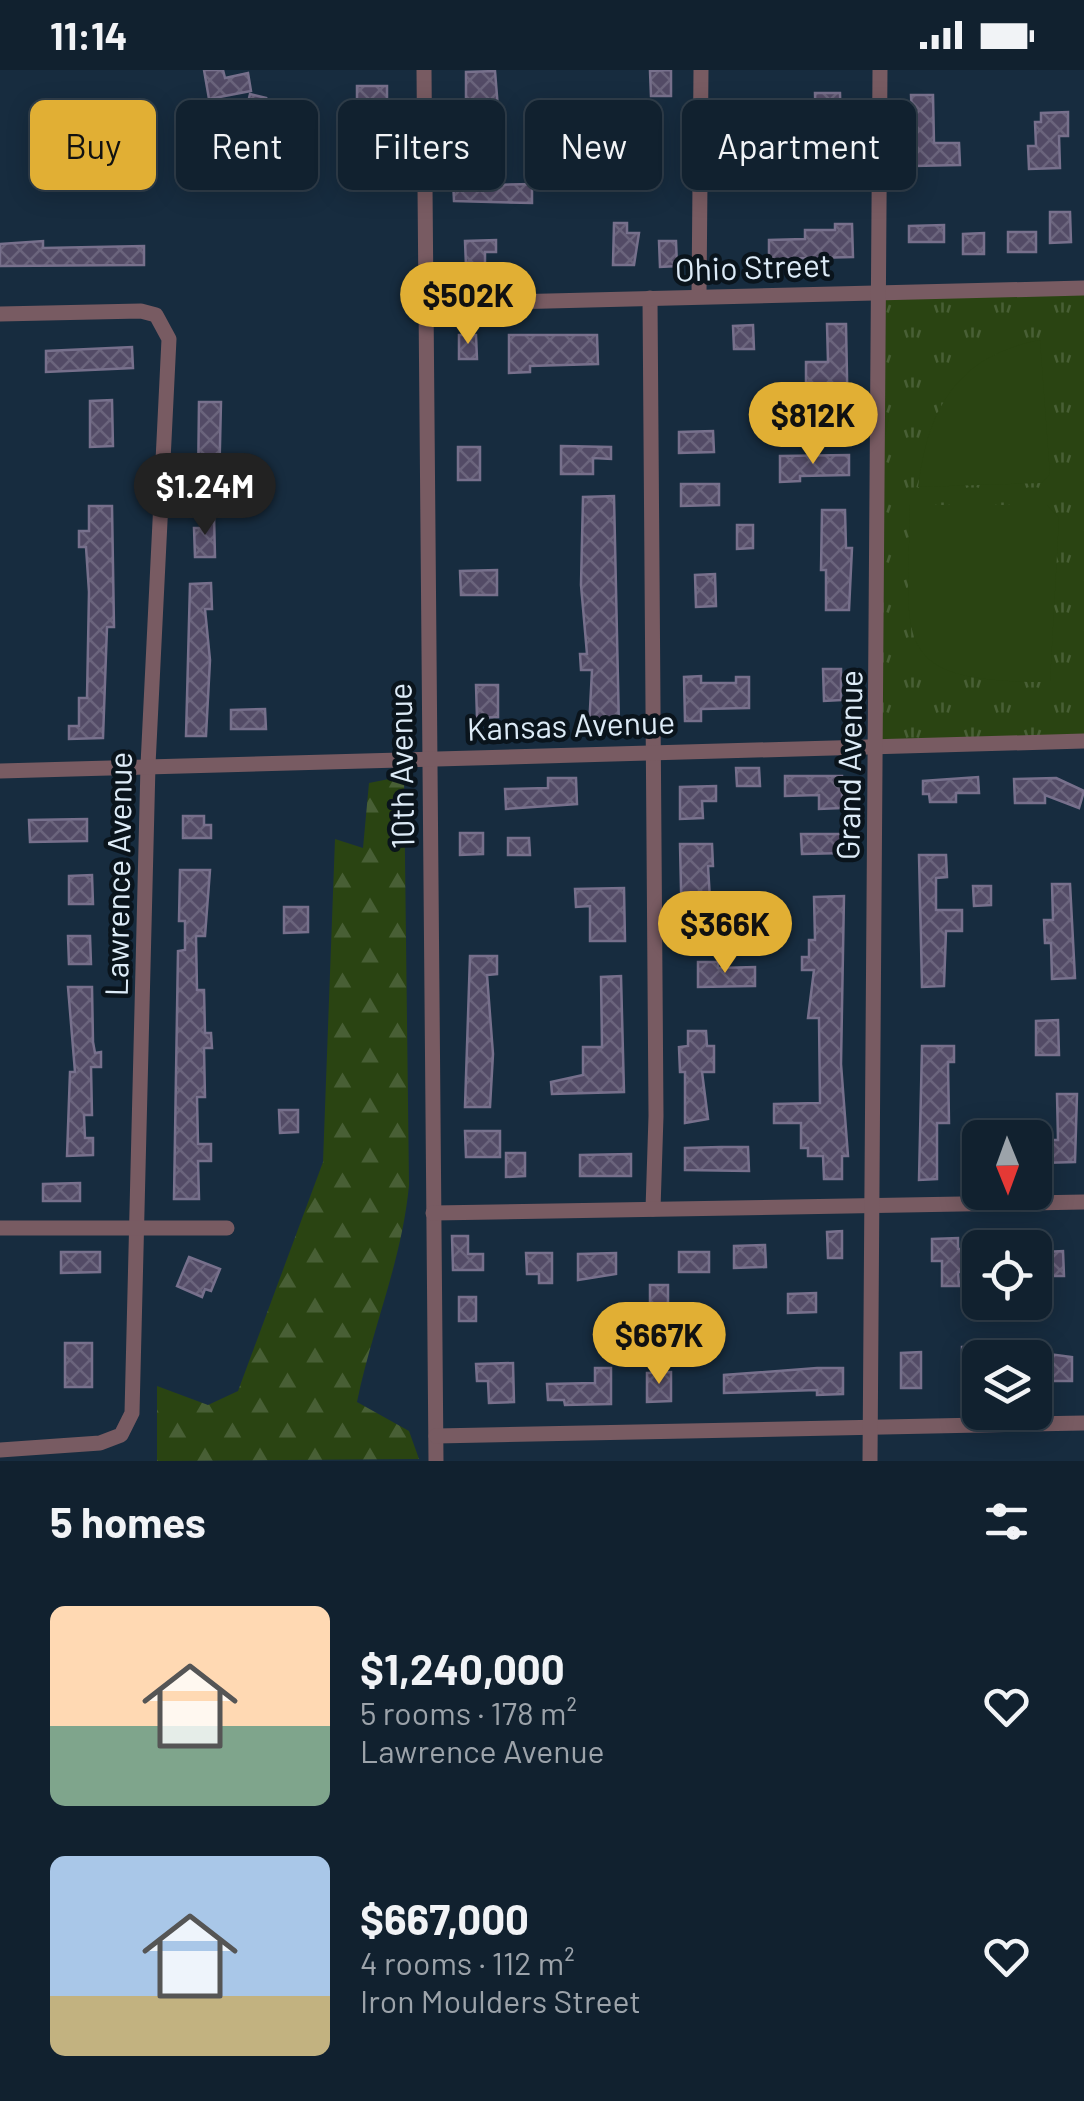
<!DOCTYPE html>
<meta charset="utf-8">
<style>
:root{--surface:#11212f;--page:#1e2e3b;--text:#f1f3f6;--muted:#9ca3aa;--line:#303e4b;--accent:#e1af34}
body{margin:0;font-family:Barlow,sans-serif;background:var(--page);color:var(--text);height:100vh;display:flex;flex-direction:column;font-size:38px;white-space:nowrap}
*{box-sizing:border-box;margin:0}
p{font-size:32px;color:var(--muted)}
.icon{flex:none;width:55px;height:55px;fill:none;stroke:currentColor;stroke-width:2;stroke-linecap:round;stroke-linejoin:round}
.map{position:relative;height:1391px;overflow:hidden}
.details{display:flex;flex-direction:column;background:var(--surface);flex:1}
.details>*{flex:none}
.guide{position:absolute;left:30px;top:30px;width:1025px;height:90px;display:flex;gap:20px}
.needle{width:65px;rotate:179deg}
.buttons{position:absolute;left:962px;top:1050px;display:grid;gap:20px}
.buttons a{display:grid;place-items:center;width:90px;height:90px;border-radius:15px;background:var(--surface);box-shadow:0 5px 25px #0003,0 0 0 2px var(--line);font-size:50px}
.price{position:absolute;translate:-50% -85px;padding:0 22px;border-radius:35px;background:var(--accent);color:#111;font-size:32px;line-height:65px;filter:drop-shadow(0 2px 5px #0008)}
.price::after{content:'';position:absolute;left:50%;top:60px;width:30px;height:22px;margin-left:-15px;background:inherit;clip-path:polygon(0 0,100% 0,50% 100%)}
.price.active{background:#222;color:#fff}
ul{padding:0;list-style:none}
li{display:flex;align-items:center;gap:30px;height:250px;padding:0 50px}
li span{display:grid;place-items:center;flex:none;width:280px;height:200px;border-radius:15px;color:#555}
li>.icon{margin-inline-start:auto}
span .icon{width:120px;height:120px;fill:#fffc;stroke-width:1}
li b{font-size:42px}
h2{display:flex;justify-content:space-between;align-items:center;height:120px;padding:0 50px;font-size:42px}
.pill{padding:0 35px;border-radius:15px;background:var(--surface);box-shadow:0 5px 25px #0003,0 0 0 2px var(--line);font-size:35px;line-height:90px}
.pill.active{background:var(--accent);color:#111}
.status{display:flex;justify-content:space-between;align-items:center;height:70px;padding:0 50px;background:var(--surface);direction:ltr}
.status svg{height:28px;fill:currentColor}
.map>svg:first-child{display:block}
.forest{fill:url(#forest-firs)}
.park{fill:url(#park-tufts)}
.garden{fill:#2a4412}
.building{fill:url(#building-cross-hatch);stroke:#77708c;stroke-width:2.5}
.lines{fill:none;stroke-linecap:round;stroke-linejoin:round}
.minor{stroke:#785b62;stroke-width:15}
.labels{text-anchor:middle;stroke-width:9;stroke-linejoin:round;paint-order:stroke}
.street-label{font-size:32px;fill:#ddebf7;stroke:#0a141c}
</style>
<div class="status"><b>11:14</b><svg viewBox="0 0 49 12"><path d="M0 12V9h3v3zM5 12V6h3v6zM10 12V3h3v9zM15 12V0h3v12zM26 1h20v11H26zM47 4h2v5h-2z"/></svg></div>
<div class="map">
<svg width="1084" height="1391" viewBox="0 0 1084 1391">
<defs>
<pattern id="forest-firs" width="22" height="20" patternUnits="userSpaceOnUse" patternTransform="scale(2.5)"><rect width="22" height="20" fill="#2a4412"/><path d="M5 1l3.5 6h-7zM16 11l3.5 6h-7z" fill="#485f35"/></pattern>
<pattern id="park-tufts" width="24" height="20" patternUnits="userSpaceOnUse" patternTransform="scale(2.5)"><rect width="24" height="20" fill="#2a4412"/><path d="M3 7l-1-3M5 7V3M7 7l1-3M15 17l-1-3M17 17v-4M19 17l1-3" fill="none" stroke="#485f35"/></pattern>
<pattern id="building-cross-hatch" width="8" height="8" patternUnits="userSpaceOnUse" patternTransform="scale(2.5)"><rect width="8" height="8" fill="#534b66"/><path d="M0 0l8 8M0 8l8-8" fill="none" stroke="#6b657d"/></pattern>
</defs>
<rect width="100%" height="100%" fill="#172c3f"/>
<!-- forest -->
<path class="forest" d="M 404,706 L 409,1115 C 402,1191 372,1258 357,1332 L 409,1361 L 419,1389 L 157,1391 L 157,1316 L 208,1335 L 238,1321 L 323,1092 L 335,769 L 363,778 L 369,713 Z"/>
<!-- park -->
<polygon class="park" points="1084,218 1084,671 878,675 881,222"/>
<!-- garden -->
<g class="garden">
<path d="M 1040,270 L 1050,405 L 1041,413 L 918,417 C 928,338 957,286 1040,270 Z"/>
<path d="M 910,435 L 1047,435 L 1059,448 L 1050,612 C 887,613 908,573 910,435 Z"/>
</g>
<!-- building -->
<g class="building">
<polygon points="204,0 223,0 225,8 248,3 251,21 209,29"/>
<polygon points="671,0 671,26 651,26 650,1"/>
<polygon points="495,1 499,51 491,51 492,115 532,114 532,133 454,131 453,109 459,109 459,71 466,71 466,2"/>
<rect x="357" y="16" width="30" height="21"/>
<polygon points="815,23 840,23 841,64 816,65"/>
<polygon points="250,24 266,28 260,49 245,45"/>
<polygon points="911,25 933,25 934,73 959,73 960,95 914,96"/>
<polygon points="730,41 759,41 760,55 766,55 766,82 731,83"/>
<polygon points="1068,42 1068,66 1059,66 1060,98 1029,99 1028,76 1036,76 1035,52 1041,52 1041,43"/>
<polygon points="661,53 662,101 640,101 639,54"/>
<polygon points="554,63 555,91 543,91 543,64"/>
<polygon points="1050,142 1070,142 1071,172 1050,173"/>
<polygon points="614,153 627,153 627,163 639,163 634,195 613,195"/>
<polygon points="835,154 852,154 853,187 769,189 769,170 805,169 805,160 835,160"/>
<polygon points="944,155 944,172 909,172 909,156"/>
<rect x="1008" y="162" width="28" height="20"/>
<polygon points="984,163 984,184 963,184 963,164"/>
<polygon points="496,170 496,182 485,182 485,196 466,196 465,171"/>
<polygon points="43,171 43,178 144,176 144,195 0,196 0,174"/>
<polygon points="659,171 676,171 677,196 660,197"/>
<polygon points="827,254 846,254 848,360 826,360 825,352 810,352 810,342 772,342 772,327 806,327 806,292 828,292"/>
<polygon points="753,255 754,279 734,279 733,256"/>
<polygon points="459,265 476,265 477,289 459,289"/>
<polygon points="509,265 597,265 598,294 530,296 530,302 509,303"/>
<polygon points="132,277 133,298 46,302 46,281"/>
<polygon points="112,330 113,376 90,377 90,331"/>
<polygon points="199,332 221,332 219,417 198,417"/>
<polygon points="713,361 714,382 679,383 679,362"/>
<polygon points="561,376 611,377 611,389 593,388 593,404 561,404"/>
<rect x="458" y="377" width="22" height="33"/>
<polygon points="849,385 849,405 800,406 800,411 780,412 780,386"/>
<polygon points="681,414 719,414 719,435 681,436"/>
<polygon points="614,426 619,658 589,659 592,600 581,600 580,584 587,584 581,515 583,427"/>
<polygon points="89,436 112,436 114,557 107,557 103,668 69,669 69,656 79,656 79,628 87,628 89,522 86,477 79,477 79,461 89,461"/>
<polygon points="822,440 845,440 846,478 852,478 849,540 826,540 826,500 821,500"/>
<polygon points="202,445 214,445 215,487 195,487 194,458 202,458"/>
<polygon points="737,455 753,455 753,478 737,479"/>
<polygon points="497,500 497,525 461,525 460,501"/>
<polygon points="715,504 716,536 696,537 695,505"/>
<polygon points="211,513 212,539 205,539 210,590 206,666 186,666 190,514"/>
<polygon points="823,599 841,599 841,630 824,631"/>
<polygon points="701,606 701,613 736,613 736,607 749,607 749,638 701,639 701,651 685,651 684,607"/>
<polygon points="476,615 498,615 498,647 477,648"/>
<polygon points="265,639 266,659 231,659 231,640"/>
<polygon points="736,698 759,698 760,716 737,716"/>
<polygon points="785,706 842,706 842,738 819,739 819,725 785,726"/>
<polygon points="978,707 979,723 956,723 956,732 930,732 929,724 923,724 923,711"/>
<polygon points="548,708 576,708 577,734 506,739 505,719 548,718"/>
<polygon points="1056,708 1084,721 1079,738 1045,725 1045,733 1015,733 1014,709"/>
<polygon points="716,716 716,731 702,731 703,748 680,749 680,717"/>
<polygon points="183,746 204,746 204,755 211,755 211,768 183,768"/>
<polygon points="87,749 87,771 30,772 29,750"/>
<polygon points="460,763 483,763 483,784 460,785"/>
<polygon points="801,764 845,764 845,783 802,784"/>
<polygon points="508,768 529,768 530,785 508,785"/>
<polygon points="680,774 712,774 713,796 708,796 712,863 682,863"/>
<polygon points="919,785 946,785 947,807 936,808 936,840 962,840 962,861 946,861 944,916 922,917"/>
<polygon points="180,800 210,800 205,866 196,866 197,920 204,920 205,963 211,963 212,978 204,978 205,1027 197,1027 198,1074 211,1074 211,1091 198,1091 199,1129 174,1129 178,881 185,880 185,851 179,851"/>
<polygon points="92,805 93,834 69,834 69,806"/>
<polygon points="1052,814 1070,814 1075,908 1052,909 1051,873 1045,873 1044,850 1053,850"/>
<polygon points="973,816 991,816 991,835 974,836"/>
<polygon points="624,818 625,871 590,871 590,836 576,837 575,819"/>
<polygon points="844,826 841,994 848,1086 842,1086 842,1109 824,1109 823,1086 808,1086 808,1078 801,1078 801,1053 774,1053 774,1034 820,1033 819,948 808,948 814,900 802,900 802,887 809,887 809,870 815,870 814,827"/>
<polygon points="284,837 308,837 308,862 284,863"/>
<polygon points="68,866 90,866 91,894 69,894"/>
<polygon points="470,886 497,886 497,904 487,905 493,984 490,1037 465,1037"/>
<polygon points="698,892 718,892 718,898 755,897 755,916 698,917"/>
<polygon points="621,906 624,1022 552,1024 551,1012 583,1005 583,977 602,977 601,907"/>
<polygon points="68,917 92,917 93,972 95,983 101,982 101,997 91,997 92,1045 84,1045 85,1068 93,1068 93,1085 67,1086 70,1002 75,1002"/>
<polygon points="1058,950 1059,985 1036,985 1036,951"/>
<polygon points="688,961 706,961 707,976 714,976 714,1002 702,1002 708,1049 685,1053 685,1002 680,1002 679,977 688,976"/>
<polygon points="922,976 954,976 954,992 948,992 949,1053 937,1053 937,1109 919,1110"/>
<polygon points="1057,1024 1077,1024 1075,1092 1041,1093 1041,1070 1058,1070"/>
<polygon points="279,1040 298,1040 298,1062 280,1063"/>
<polygon points="465,1061 500,1061 500,1087 466,1087"/>
<polygon points="721,1077 748,1077 749,1101 685,1100 685,1078"/>
<polygon points="506,1083 525,1083 525,1106 506,1107"/>
<polygon points="631,1084 631,1106 580,1106 580,1085"/>
<polygon points="80,1113 80,1131 43,1131 43,1114"/>
<polygon points="842,1161 842,1188 828,1188 827,1162"/>
<polygon points="452,1166 468,1166 468,1184 483,1184 483,1200 453,1200"/>
<polygon points="958,1168 958,1179 980,1179 980,1202 958,1202 959,1216 942,1216 942,1191 932,1191 932,1169"/>
<polygon points="765,1175 766,1197 734,1198 734,1176"/>
<polygon points="1063,1181 1064,1206 1046,1206 1045,1182"/>
<polygon points="61,1182 100,1182 100,1202 61,1203"/>
<rect x="679" y="1182" width="30" height="20"/>
<polygon points="526,1183 552,1183 552,1213 539,1213 539,1204 527,1204"/>
<polygon points="616,1183 616,1204 578,1210 578,1184"/>
<polygon points="189,1187 220,1199 211,1221 205,1219 202,1227 177,1216"/>
<polygon points="650,1215 668,1215 668,1235 650,1236"/>
<polygon points="816,1223 816,1242 788,1243 788,1224"/>
<rect x="459" y="1227" width="17" height="24"/>
<rect x="65" y="1273" width="27" height="44"/>
<rect x="962" y="1277" width="18" height="37"/>
<polygon points="921,1282 921,1318 901,1318 901,1283"/>
<polygon points="1041,1283 1072,1287 1072,1311 1041,1311"/>
<polygon points="513,1293 514,1332 489,1333 488,1311 477,1311 476,1294"/>
<polygon points="595,1298 611,1298 611,1334 565,1335 564,1330 548,1330 547,1314 595,1313"/>
<polygon points="817,1298 843,1298 843,1324 817,1325 817,1320 724,1323 724,1305"/>
<polygon points="671,1302 671,1331 647,1332 647,1303"/>
</g>
<g class="lines">
<!-- minor -->
<g class="minor">
<polyline points="424,0 436,1391"/>
<polyline points="699,226 701,0"/>
<polyline points="650,228 656,1046 653,1139"/>
<polyline points="423,234 1084,218"/>
<polyline points="0,244 141,241 156,245 169,269 148,695 132,1343 121,1365 100,1373 0,1380"/>
<polyline points="0,701 1084,671"/>
<polyline points="433,1143 1084,1132"/>
<polyline points="0,1158 227,1158"/>
<polyline points="436,1366 1084,1353"/>
<polyline points="870,1391 880,0"/>
</g>
</g>
<g class="labels">
<!-- street labels -->
<g class="street-label">
<text transform="translate(753 198) rotate(-2)" y="11">Ohio Street</text>
<text transform="translate(571 656) rotate(-2)" y="11">Kansas Avenue</text>
<text transform="translate(850 695) rotate(-89)" y="11">Grand Avenue</text>
<text transform="translate(402 696) rotate(-91)" y="11">10th Avenue</text>
<text transform="translate(119 804) rotate(-89)" y="11">Lawrence Avenue</text>
</g>
</g>
</svg>
<div class="buttons">
<a><svg class="needle" viewBox="-14 -14 28 28"><path d="M0-13l5 13h-10z" fill="#e53935"/><path d="M0 13l5-13h-10z" fill="#9ca3aa"/></svg></a>
<a><svg class="icon" aria-label="locate" viewBox="0 0 24 24"><circle cx="12" cy="12" r="6"/><path d="M12 2v4M12 18v4M2 12h4M18 12h4"/></svg></a>
<a><svg class="icon" aria-label="layers" viewBox="0 0 24 24"><path d="M12 4l9 5-9 5-9-5zM3 14l9 5 9-5"/></svg></a>
</div>
<b class="price" style="left:468px;top:277px">$502K</b>
<b class="price" style="left:813px;top:397px">$812K</b>
<b class="price active" style="left:205px;top:468px">$1.24M</b>
<b class="price" style="left:725px;top:906px">$366K</b>
<b class="price" style="left:659px;top:1317px">$667K</b>
<div class="guide">
<a class="pill active">Buy</a>
<a class="pill">Rent</a>
<a class="pill">Filters</a>
<a class="pill">New</a>
<a class="pill">Apartment</a>
</div>
</div>
<section class="details">
<h2>5 homes<svg class="icon" aria-label="filters" viewBox="0 0 24 24"><path d="M4 7h16M4 17h16"/><circle cx="9" cy="7" r="2"/><circle cx="15" cy="17" r="2"/></svg></h2>
<ul>
<li><span style="background:linear-gradient(#ffd9b3 60%,#7fa58c 0)"><svg class="icon" aria-label="home" viewBox="0 0 24 24"><path d="M3 11l9-7 9 7M6 9v11h12V9"/></svg></span><div><b>$1,240,000</b><p>5 rooms · 178 m²</p><p>Lawrence Avenue</p></div><svg class="icon" aria-label="heart" viewBox="0 0 24 24"><path d="M12 20l-8-8c-3-5 5-10 8-4 3-6 11-1 8 4z"/></svg></li>
<li><span style="background:linear-gradient(#a9c7e8 70%,#c2b280 0)"><svg class="icon" aria-label="home" viewBox="0 0 24 24"><path d="M3 11l9-7 9 7M6 9v11h12V9"/></svg></span><div><b>$667,000</b><p>4 rooms · 112 m²</p><p>Iron Moulders Street</p></div><svg class="icon" aria-label="heart" viewBox="0 0 24 24"><path d="M12 20l-8-8c-3-5 5-10 8-4 3-6 11-1 8 4z"/></svg></li>
</ul>
</section>
